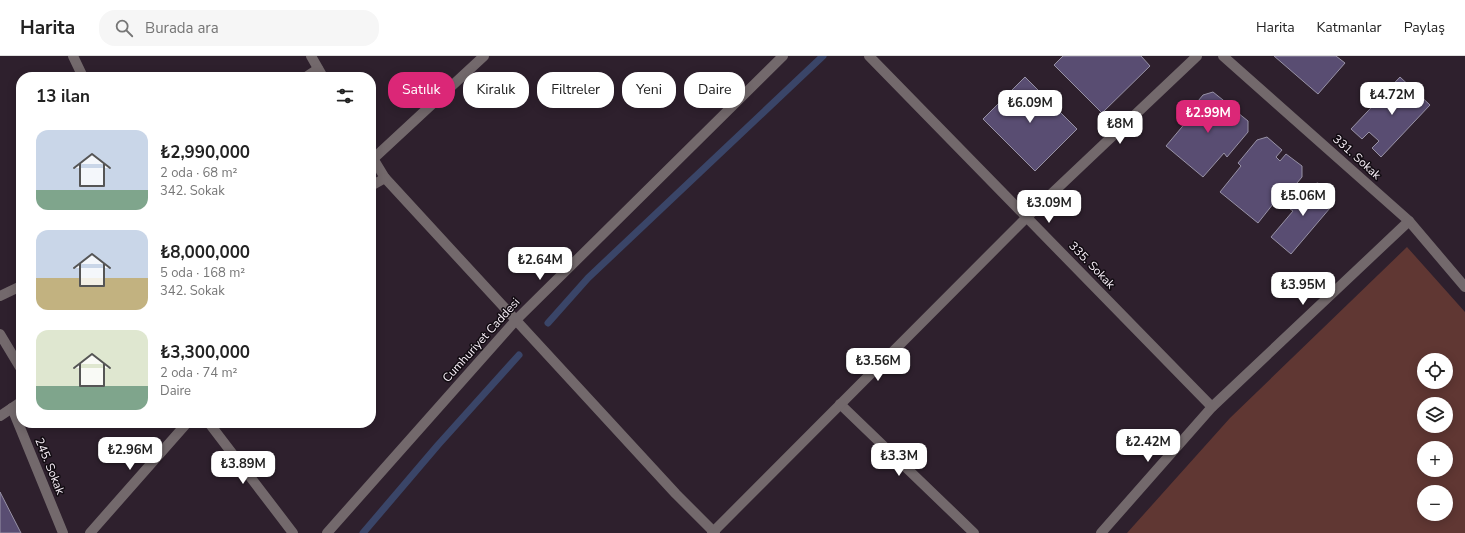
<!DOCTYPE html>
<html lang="tr">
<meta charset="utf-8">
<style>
:root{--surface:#fff;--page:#f6f6f6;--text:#222;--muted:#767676;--line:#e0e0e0;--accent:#db2777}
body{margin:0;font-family:"Nunito Sans",sans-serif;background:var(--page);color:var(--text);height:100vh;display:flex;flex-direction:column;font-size:15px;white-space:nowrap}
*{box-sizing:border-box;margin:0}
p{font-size:13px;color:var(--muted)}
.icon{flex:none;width:22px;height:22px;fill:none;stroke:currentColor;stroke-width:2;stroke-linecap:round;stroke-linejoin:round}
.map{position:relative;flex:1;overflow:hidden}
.details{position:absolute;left:16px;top:16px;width:360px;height:356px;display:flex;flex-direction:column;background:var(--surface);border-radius:16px;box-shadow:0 2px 10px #0003}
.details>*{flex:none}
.hud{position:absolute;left:388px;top:16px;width:380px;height:36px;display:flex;gap:8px}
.buttons{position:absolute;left:1417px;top:297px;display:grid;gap:8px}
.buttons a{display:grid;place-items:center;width:36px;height:36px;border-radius:50%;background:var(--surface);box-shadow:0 2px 10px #0003;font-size:20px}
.price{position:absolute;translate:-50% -34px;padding:0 9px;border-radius:8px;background:#fff;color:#222;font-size:13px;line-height:26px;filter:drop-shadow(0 1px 2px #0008)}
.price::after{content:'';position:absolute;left:50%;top:24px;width:12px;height:9px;margin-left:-6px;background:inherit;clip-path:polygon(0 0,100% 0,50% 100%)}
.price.current{background:var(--accent);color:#fff}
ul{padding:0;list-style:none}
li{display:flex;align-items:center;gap:12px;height:100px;padding:0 20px}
li span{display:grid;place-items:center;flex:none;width:112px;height:80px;border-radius:12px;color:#555}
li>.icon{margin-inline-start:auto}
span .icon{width:48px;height:48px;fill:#fffc;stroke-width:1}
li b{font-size:17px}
h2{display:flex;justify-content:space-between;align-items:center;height:48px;padding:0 20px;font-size:17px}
.tag{padding:0 14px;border-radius:16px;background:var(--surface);box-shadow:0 2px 10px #0003;font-size:14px;line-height:36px}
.tag.current{background:var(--accent);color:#fff}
header{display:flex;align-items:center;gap:24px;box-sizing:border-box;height:56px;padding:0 20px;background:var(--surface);border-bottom:1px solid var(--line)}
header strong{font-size:19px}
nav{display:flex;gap:22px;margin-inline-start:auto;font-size:14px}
.search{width:280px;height:36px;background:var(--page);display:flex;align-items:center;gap:10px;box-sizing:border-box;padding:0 14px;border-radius:16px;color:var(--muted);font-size:15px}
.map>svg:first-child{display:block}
.green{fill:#603733;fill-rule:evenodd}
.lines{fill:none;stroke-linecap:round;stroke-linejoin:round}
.stream{stroke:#3a4568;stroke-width:7}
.building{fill:#594d72;stroke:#9892a6}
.minor{stroke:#73696c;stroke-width:10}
.labels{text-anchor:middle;stroke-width:3;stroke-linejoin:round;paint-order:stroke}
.street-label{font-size:12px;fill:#f9f0f9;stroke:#120c12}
</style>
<header>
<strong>Harita</strong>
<div class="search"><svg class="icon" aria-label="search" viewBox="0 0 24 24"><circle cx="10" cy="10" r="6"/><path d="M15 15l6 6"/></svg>Burada ara</div>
<nav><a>Harita</a><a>Katmanlar</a><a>Paylaş</a></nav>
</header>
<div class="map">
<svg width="1465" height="477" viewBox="0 0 1465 477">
<rect width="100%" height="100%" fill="#2e202d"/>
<!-- green -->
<path class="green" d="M 1407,191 L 1465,256 L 1465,477 L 1127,477 L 1230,362 ZM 1424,304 L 1446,304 L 1446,326 L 1424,326 ZM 1424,348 L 1446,348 L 1446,370 L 1424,370 ZM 1424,392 L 1446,392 L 1446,414 L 1424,414 ZM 1424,436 L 1446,436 L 1446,458 L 1424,458 Z"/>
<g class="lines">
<!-- stream -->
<g class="stream">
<polyline points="548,267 588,222 823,0"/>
<polyline points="363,477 438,389 519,299"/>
</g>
</g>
<!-- building -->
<g class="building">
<polygon points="1063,0 1141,0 1150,10 1102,57 1054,9"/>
<polygon points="1274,0 1336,0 1345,7 1318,38"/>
<polygon points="1025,21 1077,73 1035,115 983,63"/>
<polygon points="1400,21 1430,49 1381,101 1372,92 1379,85 1369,76 1362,83 1351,73"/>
<polygon points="1213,36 1228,48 1222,56 1226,60 1232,52 1248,65 1248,76 1227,101 1224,97 1203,121 1166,90 1187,65 1184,62 1203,39"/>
<polygon points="1267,81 1282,94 1276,101 1280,105 1286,98 1302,110 1302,121 1281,146 1277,143 1258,167 1220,136 1241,110 1238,107 1257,84"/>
<polygon points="1318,127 1333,140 1326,148 1330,152 1291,198 1271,181 1293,155 1290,153 1310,129"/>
<polygon points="0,436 21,477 0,477"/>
</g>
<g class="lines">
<!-- minor -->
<g class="minor">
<polyline points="73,0 83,21"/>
<polyline points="311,0 323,21"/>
<polyline points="869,0 1212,351"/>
<polyline points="1223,0 1409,165 1465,231"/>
<polyline points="306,21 318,13"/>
<polyline points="371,99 385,122 676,438 715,477"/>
<polyline points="373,103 484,0"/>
<polyline points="371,130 385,122"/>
<polyline points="0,240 21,230"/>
<polyline points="0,278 21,313"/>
<polyline points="840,348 974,477"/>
<polyline points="12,352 63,477"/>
<polyline points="0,360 21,346"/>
<polyline points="209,367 293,477"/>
<polyline points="90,477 187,367"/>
<polyline points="327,477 516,264 783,0"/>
<polyline points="712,477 1027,161 1197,0"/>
<polyline points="1101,477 1212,351 1409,165"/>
</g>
</g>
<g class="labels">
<!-- street labels -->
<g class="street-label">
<text transform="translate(1357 101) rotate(42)" y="4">331. Sokak</text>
<text transform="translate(1092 209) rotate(46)" y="4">335. Sokak</text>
<text transform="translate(481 284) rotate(-48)" y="4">Cumhuriyet Caddesi</text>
<text transform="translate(50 410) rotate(68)" y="4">245. Sokak</text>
</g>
</g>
</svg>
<div class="buttons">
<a><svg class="icon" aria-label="locate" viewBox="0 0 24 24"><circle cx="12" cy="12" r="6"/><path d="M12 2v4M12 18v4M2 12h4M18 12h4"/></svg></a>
<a><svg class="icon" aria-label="layers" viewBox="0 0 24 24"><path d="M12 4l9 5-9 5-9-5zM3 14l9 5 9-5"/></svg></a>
<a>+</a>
<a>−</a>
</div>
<b class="price" style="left:1392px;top:60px">₺4.72M</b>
<b class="price" style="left:1030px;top:68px">₺6.09M</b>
<b class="price current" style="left:1208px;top:78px">₺2.99M</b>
<b class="price" style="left:1120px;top:89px">₺8M</b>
<b class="price" style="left:1303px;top:161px">₺5.06M</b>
<b class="price" style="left:1049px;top:168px">₺3.09M</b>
<b class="price" style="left:540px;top:225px">₺2.64M</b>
<b class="price" style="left:1303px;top:250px">₺3.95M</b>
<b class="price" style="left:878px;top:326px">₺3.56M</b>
<b class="price" style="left:1148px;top:407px">₺2.42M</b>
<b class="price" style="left:130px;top:415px">₺2.96M</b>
<b class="price" style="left:899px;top:421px">₺3.3M</b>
<b class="price" style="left:243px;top:429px">₺3.89M</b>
<div class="hud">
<a class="tag current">Satılık</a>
<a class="tag">Kiralık</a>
<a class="tag">Filtreler</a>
<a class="tag">Yeni</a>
<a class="tag">Daire</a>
</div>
<section class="details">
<h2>13 ilan<svg class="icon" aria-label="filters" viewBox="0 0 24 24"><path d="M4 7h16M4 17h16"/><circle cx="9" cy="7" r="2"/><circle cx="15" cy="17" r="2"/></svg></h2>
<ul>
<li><span style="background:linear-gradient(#c9d6e8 75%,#7fa58c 0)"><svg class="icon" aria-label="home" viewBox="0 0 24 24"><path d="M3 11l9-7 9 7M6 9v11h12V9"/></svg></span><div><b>₺2,990,000</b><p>2 oda · 68 m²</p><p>342. Sokak</p></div></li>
<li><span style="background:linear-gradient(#c9d6e8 60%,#c2b280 0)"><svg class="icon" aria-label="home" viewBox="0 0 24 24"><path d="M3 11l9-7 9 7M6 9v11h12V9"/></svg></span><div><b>₺8,000,000</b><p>5 oda · 168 m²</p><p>342. Sokak</p></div></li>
<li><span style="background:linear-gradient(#dfe7d0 70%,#7fa58c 0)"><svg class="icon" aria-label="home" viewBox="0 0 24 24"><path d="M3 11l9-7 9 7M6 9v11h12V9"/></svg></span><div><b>₺3,300,000</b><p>2 oda · 74 m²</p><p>Daire</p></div></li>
</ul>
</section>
</div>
